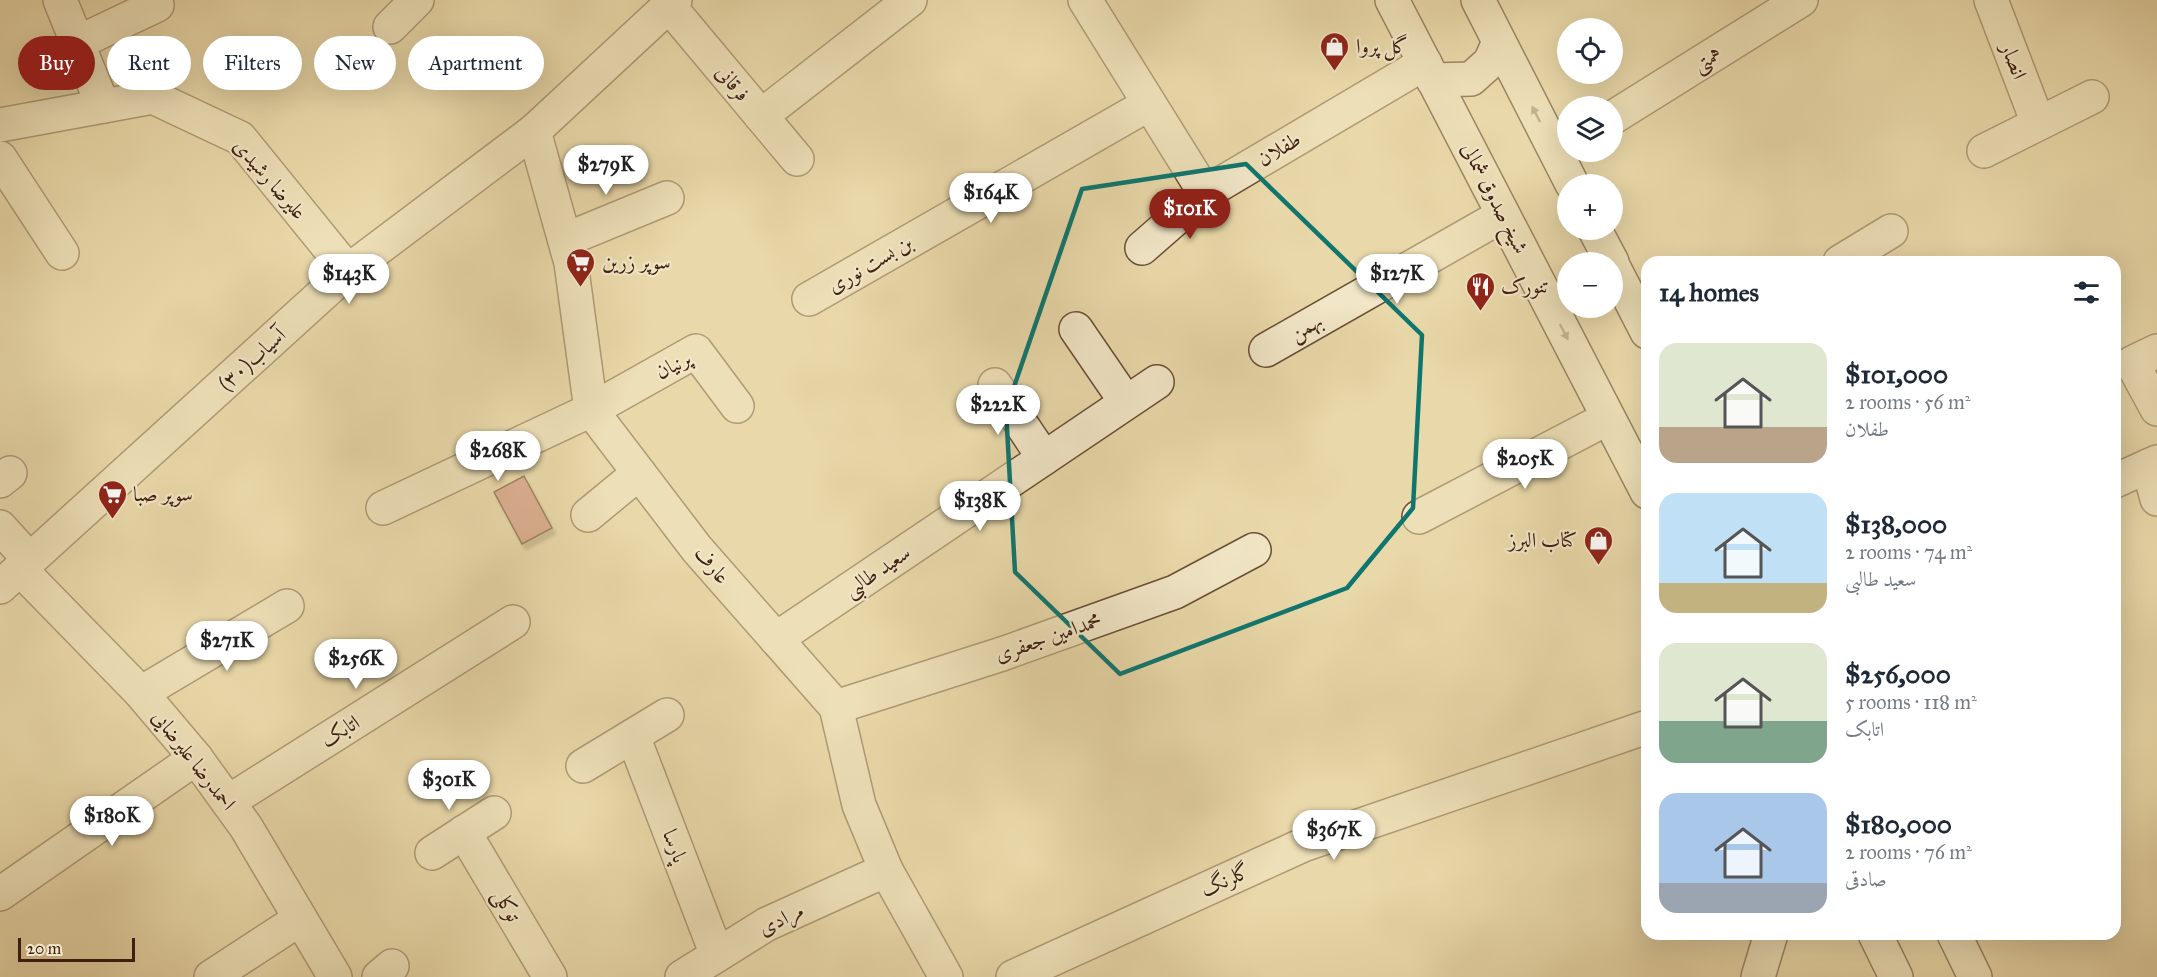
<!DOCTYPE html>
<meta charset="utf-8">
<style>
:root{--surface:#fff;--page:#f2f2f3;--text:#1f2937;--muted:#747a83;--accent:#8f2418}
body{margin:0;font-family:"IM FELL Great Primer",Amiri,serif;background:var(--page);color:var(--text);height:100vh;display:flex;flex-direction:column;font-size:22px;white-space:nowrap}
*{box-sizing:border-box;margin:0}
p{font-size:20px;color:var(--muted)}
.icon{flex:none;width:33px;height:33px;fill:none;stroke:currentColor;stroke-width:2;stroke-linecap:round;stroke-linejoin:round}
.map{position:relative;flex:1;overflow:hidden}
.panel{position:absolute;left:1641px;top:256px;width:480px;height:684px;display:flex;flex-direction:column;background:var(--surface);border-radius:18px;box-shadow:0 6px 24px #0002}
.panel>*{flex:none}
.banner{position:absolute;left:18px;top:36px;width:570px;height:54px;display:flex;gap:12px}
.buttons{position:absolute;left:1557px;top:18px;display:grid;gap:12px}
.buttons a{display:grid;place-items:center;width:66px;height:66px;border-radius:50%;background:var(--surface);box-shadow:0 6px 24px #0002;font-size:30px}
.scale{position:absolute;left:18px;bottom:15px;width:117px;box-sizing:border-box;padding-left:6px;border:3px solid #3f2010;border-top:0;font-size:16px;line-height:21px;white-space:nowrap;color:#3f2010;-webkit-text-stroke:4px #f1e6c7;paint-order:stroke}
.price{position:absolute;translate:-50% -51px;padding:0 14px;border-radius:21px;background:#fff;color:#222;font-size:20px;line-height:39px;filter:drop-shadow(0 2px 3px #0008)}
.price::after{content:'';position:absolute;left:50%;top:36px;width:18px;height:14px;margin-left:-9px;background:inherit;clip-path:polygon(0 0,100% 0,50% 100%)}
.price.current{background:var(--accent);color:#fff}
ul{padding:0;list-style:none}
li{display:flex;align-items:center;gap:18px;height:150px;padding:0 18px}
li span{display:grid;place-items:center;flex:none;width:168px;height:120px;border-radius:18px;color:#555}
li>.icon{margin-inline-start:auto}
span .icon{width:72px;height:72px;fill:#fffc;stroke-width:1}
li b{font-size:26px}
h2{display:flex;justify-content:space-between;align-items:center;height:72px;padding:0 18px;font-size:26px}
.tag{padding:0 21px;border-radius:27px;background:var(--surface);box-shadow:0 6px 24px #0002;font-size:21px;line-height:54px}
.tag.current{background:var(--accent);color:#fff}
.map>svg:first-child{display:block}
.building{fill:#cb7d72;stroke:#3f2010;stroke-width:1.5;filter:url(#shadow)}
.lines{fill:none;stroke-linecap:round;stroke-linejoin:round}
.street-casing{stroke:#6a4e36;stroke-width:36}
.secondary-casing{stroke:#3f2010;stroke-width:36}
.street{stroke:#f1e6c7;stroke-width:33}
.secondary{stroke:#f1e6c7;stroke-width:33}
.oneway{fill:#98836c}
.marked{fill:none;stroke:#0f766e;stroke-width:4.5;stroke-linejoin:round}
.labels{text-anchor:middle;stroke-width:4.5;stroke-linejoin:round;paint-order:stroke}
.poi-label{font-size:21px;fill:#3f2010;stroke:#f1e6c7;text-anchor:start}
.street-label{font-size:21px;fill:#3f2010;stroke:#f1e6c7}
</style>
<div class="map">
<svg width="2157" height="977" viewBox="0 0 2157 977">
<defs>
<filter id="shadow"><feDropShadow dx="3.5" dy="6" stdDeviation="1.5" flood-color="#0004"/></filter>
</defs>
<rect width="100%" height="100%" fill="#e9d8a9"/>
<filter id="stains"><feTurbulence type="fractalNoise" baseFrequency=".00333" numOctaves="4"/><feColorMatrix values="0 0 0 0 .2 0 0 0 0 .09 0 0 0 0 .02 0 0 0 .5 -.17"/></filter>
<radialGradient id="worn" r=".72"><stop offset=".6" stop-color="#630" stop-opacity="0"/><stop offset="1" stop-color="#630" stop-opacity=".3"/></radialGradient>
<!-- building -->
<polygon class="building" points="524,476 552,528 522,544 494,492"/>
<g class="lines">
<defs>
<g id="street">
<polyline points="60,0 103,106"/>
<polyline points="1085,0 1205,193 1425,63"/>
<polyline points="1991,0 2038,123"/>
<polyline points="669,6 797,159"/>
<polyline points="390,27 417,0"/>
<polyline points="77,43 157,5"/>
<polyline points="761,116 910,0"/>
<polyline points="1612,118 1801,0"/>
<polyline points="0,125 153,97 240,138 348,271"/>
<polyline points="534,131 571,263 591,410 697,549 836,707 859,805 886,870 946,977"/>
<polyline points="1984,151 2092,97"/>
<polyline points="0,158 62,253"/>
<polyline points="565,240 667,198"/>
<polyline points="1142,248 1205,193"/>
<polyline points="1840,262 1891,231"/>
<polyline points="809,299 1149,104"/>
<polyline points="1076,329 1126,402"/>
<polyline points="1266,350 1503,215"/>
<polyline points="2157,351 2132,363 2157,409"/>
<polyline points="995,385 1044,458"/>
<polyline points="2148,466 2157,499"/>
<polyline points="0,481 10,473"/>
<polyline points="2115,481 2157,462"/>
<polyline points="383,508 591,410 696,351 737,406"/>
<polyline points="588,515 639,473"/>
<polyline points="1419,517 1608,418"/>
<polyline points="0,527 30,560"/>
<polyline points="20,569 141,693 196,758 246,827 335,977"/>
<polyline points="0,587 348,271 534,131 675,0"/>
<polyline points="776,639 1157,382"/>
<polyline points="141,693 287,606"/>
<polyline points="836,707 1002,654 1175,592 1254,550"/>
<polyline points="633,736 717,955"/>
<polyline points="583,766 667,715"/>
<polyline points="228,802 513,622"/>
<polyline points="464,832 550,977"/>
<polyline points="432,853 494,813"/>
<polyline points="0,894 196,758"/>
<polyline points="211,977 300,919"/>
<polyline points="379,977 392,966"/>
<polyline points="682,977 767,924 886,870"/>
<polyline points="1013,977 1303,845 1647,727"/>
</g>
<g id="secondary">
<polyline points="1392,0 1647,492"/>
<polyline points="1478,0 1572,184"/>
<polyline points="1433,80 1471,79 1490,62 1499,42"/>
<polyline points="1595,230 1612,262"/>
<polyline points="1612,264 1647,332"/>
<polyline points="1875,934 1896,977"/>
<polyline points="1954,934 1975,977"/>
<polyline points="1758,977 1771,934"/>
</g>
</defs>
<!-- street casing -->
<use href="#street" class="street-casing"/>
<!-- secondary casing -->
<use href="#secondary" class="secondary-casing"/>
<!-- street -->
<use href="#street" class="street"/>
<!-- secondary -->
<use href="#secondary" class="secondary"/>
</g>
<!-- one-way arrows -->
<defs><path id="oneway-solid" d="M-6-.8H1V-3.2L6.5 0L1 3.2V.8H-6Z" transform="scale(1.5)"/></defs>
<g class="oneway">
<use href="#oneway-solid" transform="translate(1536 114) rotate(-117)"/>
<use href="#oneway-solid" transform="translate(1564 332) rotate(63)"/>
</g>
<!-- marked area -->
<path d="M0 0H2157V977H0ZM 1246,164 L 1422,335 L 1413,508 L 1347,588 L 1120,674 L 1015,572 L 1006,410 L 1082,189 Z" fill="#e9d8a9" fill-opacity=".55" fill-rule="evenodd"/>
<path class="marked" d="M 1246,164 L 1422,335 L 1413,508 L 1347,588 L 1120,674 L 1015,572 L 1006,410 L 1082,189 Z"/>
<!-- icons -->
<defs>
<symbol id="shop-pin" viewBox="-11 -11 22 30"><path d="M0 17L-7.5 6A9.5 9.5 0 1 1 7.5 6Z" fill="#8f2418" stroke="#f1e6c7"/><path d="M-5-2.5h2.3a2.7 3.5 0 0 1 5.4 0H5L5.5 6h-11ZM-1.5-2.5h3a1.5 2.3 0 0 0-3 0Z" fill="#fff"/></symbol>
<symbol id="supermarket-pin" viewBox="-11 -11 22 30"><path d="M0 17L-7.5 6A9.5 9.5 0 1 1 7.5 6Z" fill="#8f2418" stroke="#f1e6c7"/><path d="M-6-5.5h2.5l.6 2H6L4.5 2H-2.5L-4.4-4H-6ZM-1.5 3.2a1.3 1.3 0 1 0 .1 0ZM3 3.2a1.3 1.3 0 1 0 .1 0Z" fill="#fff"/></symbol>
<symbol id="restaurant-pin" viewBox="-11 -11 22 30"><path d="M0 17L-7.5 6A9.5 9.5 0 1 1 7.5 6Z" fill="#8f2418" stroke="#f1e6c7"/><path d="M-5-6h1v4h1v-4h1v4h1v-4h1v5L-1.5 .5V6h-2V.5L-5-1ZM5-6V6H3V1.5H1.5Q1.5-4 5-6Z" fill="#fff"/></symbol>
</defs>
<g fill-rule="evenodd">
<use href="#shop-pin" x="1318" y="30" width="33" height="45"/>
<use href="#supermarket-pin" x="564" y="246" width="33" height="45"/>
<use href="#restaurant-pin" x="1464" y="270" width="33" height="45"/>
<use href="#supermarket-pin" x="96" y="478" width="33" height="45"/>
<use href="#shop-pin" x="1582" y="524" width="33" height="45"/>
</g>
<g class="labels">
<!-- poi labels -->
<g class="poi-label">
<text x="1356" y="53">گل پروا</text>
<text x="602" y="269">سوپر زرین</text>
<text x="1501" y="293">تنورک</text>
<text x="133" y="501">سوپر صبا</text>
<text x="1577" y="547" text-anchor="end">کتاب البرز</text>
</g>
<!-- street labels -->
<g class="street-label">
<text transform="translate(1707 59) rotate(-32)" y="7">همتی</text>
<text transform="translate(2014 61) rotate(69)" y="7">انصار</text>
<text transform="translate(733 83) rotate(50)" y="7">فرقانی</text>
<text transform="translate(1279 149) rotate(-31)" y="7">طفلان</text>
<text transform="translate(270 179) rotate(49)" y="7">علیرضا رشیدی</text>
<text transform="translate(1495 198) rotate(63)" y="7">شیخ صدوق شمالی</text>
<text transform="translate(870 264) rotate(-30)" y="7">بن بست نوری</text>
<text transform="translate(1306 327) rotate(-30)" y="7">بهمن</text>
<text transform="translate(252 359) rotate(-42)" y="7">آسیاب(۳۰)</text>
<text transform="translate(673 365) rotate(-27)" y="7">پرنیان</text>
<text transform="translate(712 565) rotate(49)" y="7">عارف</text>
<text transform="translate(877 571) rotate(-34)" y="7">سعید طالبی</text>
<text transform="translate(1048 637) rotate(-19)" y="7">محمدامین جعفری</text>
<text transform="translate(340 731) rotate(-32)" y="7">اتابک</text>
<text transform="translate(194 760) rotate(52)" y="7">احمدرضا علیرضایی</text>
<text transform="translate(675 846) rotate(69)" y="7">پارسا</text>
<text transform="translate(1225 880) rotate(-24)" y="7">گلرنگ</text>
<text transform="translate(507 905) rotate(59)" y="7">توکلی</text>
<text transform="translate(781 919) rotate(-26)" y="7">مرادی</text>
</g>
</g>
<rect width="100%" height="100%" filter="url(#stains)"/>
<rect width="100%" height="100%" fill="url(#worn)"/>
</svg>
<div class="buttons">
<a><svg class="icon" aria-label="locate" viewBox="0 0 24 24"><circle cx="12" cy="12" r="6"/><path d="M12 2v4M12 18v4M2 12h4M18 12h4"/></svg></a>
<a><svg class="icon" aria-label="layers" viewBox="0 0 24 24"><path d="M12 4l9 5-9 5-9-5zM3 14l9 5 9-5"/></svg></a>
<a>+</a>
<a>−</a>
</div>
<div class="scale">20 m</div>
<b class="price" style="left:606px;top:196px">$279K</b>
<b class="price" style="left:991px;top:224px">$164K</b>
<b class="price current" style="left:1190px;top:240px">$101K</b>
<b class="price" style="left:349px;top:305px">$143K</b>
<b class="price" style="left:1397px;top:305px">$127K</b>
<b class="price" style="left:998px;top:436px">$222K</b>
<b class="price" style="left:498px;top:482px">$268K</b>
<b class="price" style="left:1525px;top:490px">$205K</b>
<b class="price" style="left:980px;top:532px">$138K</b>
<b class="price" style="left:227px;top:672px">$271K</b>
<b class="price" style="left:356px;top:690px">$256K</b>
<b class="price" style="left:449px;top:811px">$301K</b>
<b class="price" style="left:112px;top:847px">$180K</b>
<b class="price" style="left:1334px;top:861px">$367K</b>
<div class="banner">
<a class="tag current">Buy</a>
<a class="tag">Rent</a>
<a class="tag">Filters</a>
<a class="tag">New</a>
<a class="tag">Apartment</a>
</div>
<section class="panel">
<h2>14 homes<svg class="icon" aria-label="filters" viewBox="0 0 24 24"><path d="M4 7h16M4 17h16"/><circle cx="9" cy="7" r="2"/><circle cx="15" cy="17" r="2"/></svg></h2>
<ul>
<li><span style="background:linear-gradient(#dfe7d0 70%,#b9a48a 0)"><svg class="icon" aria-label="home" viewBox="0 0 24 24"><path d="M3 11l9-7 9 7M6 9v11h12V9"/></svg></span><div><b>$101,000</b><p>2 rooms · 56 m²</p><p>طفلان</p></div></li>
<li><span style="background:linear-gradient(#bfe0f5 75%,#c2b280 0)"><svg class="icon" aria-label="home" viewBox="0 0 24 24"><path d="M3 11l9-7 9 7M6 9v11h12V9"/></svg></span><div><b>$138,000</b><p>2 rooms · 74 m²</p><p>سعید طالبی</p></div></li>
<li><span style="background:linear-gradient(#dfe7d0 65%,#7fa58c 0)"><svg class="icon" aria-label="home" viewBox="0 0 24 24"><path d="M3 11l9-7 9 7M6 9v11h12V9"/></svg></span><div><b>$256,000</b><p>5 rooms · 118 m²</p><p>اتابک</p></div></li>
<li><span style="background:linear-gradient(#a9c7e8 75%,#9aa5b1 0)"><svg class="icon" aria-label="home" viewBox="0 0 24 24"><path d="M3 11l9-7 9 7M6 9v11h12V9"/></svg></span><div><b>$180,000</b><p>2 rooms · 76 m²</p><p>صادقی</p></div></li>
</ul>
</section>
</div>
